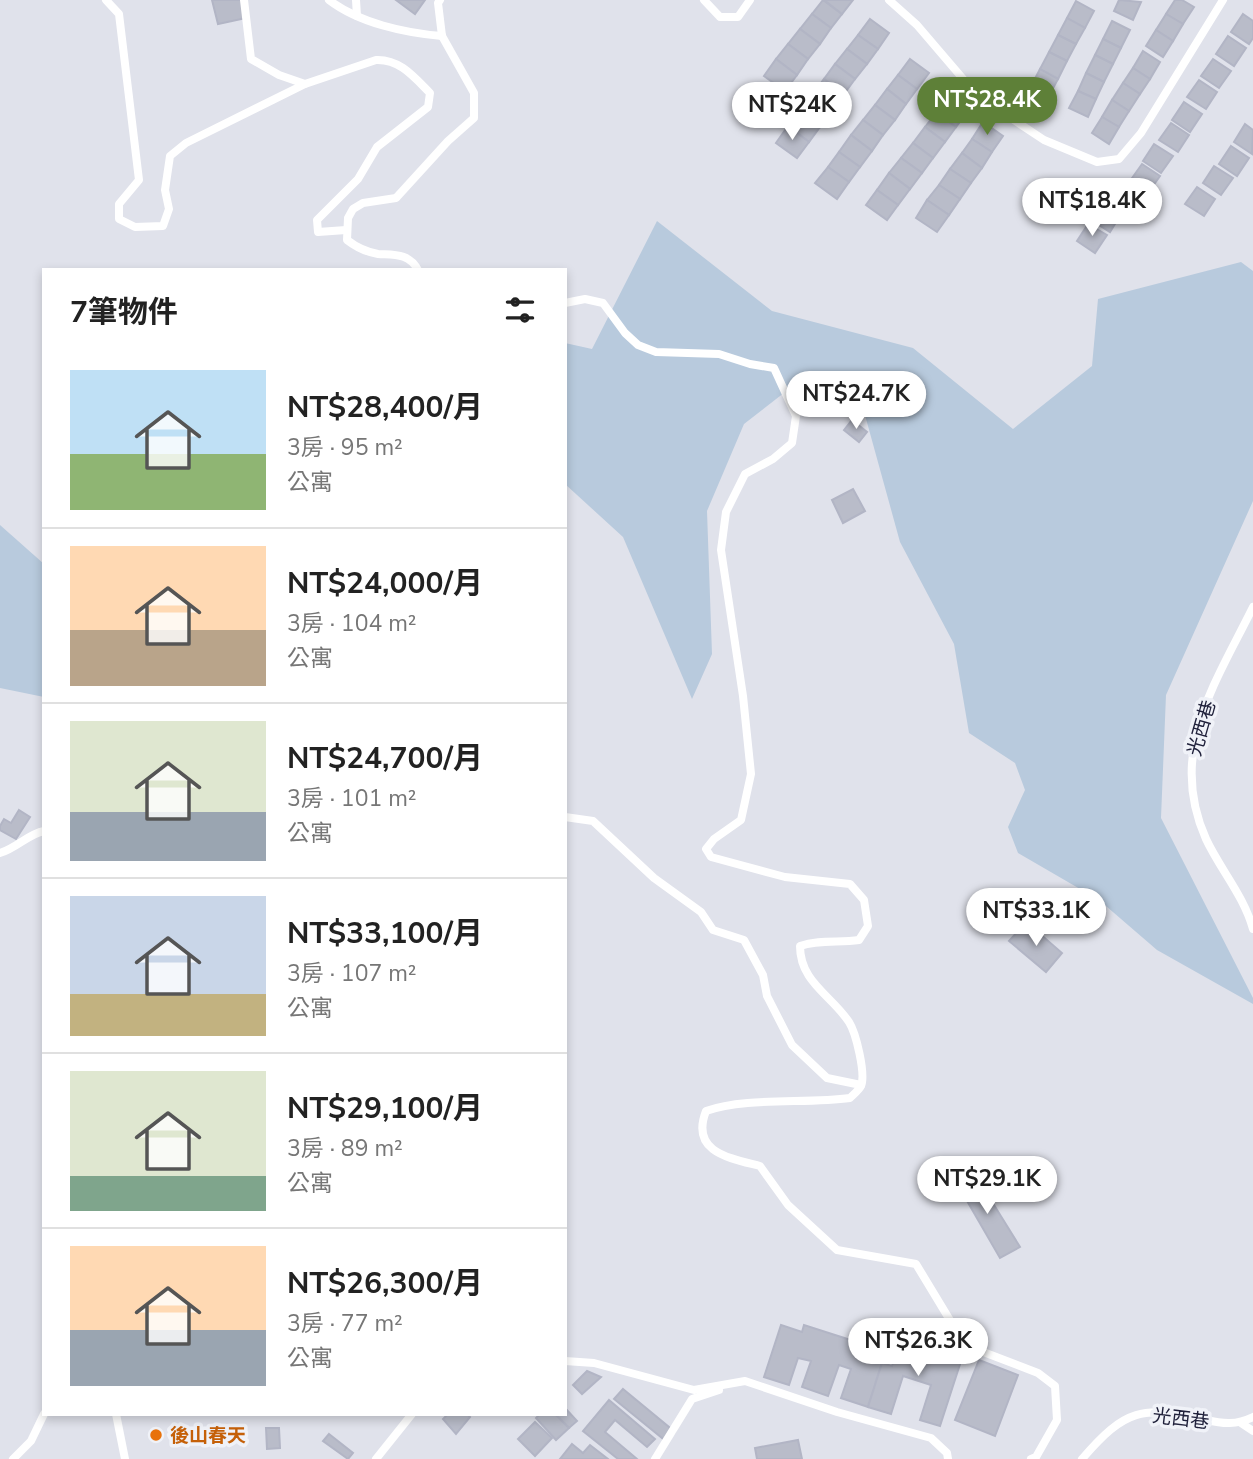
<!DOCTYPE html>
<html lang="zh-TW">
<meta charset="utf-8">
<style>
:root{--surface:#fff;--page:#f2f2f2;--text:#222;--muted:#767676;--line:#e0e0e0;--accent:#5e8038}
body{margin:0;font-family:"Nunito Sans","Noto Sans TC",sans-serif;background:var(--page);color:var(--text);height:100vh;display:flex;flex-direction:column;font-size:26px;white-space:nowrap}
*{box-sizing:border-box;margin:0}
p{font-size:23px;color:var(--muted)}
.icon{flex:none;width:38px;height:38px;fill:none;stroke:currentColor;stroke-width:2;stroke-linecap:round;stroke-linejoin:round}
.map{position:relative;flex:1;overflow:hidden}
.side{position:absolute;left:42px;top:268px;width:525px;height:1148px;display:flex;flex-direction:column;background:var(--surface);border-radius:0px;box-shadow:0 4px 10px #0003}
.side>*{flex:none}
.price{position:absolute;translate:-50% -60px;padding:0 16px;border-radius:24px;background:#fff;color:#222;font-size:23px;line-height:46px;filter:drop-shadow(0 2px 4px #0008)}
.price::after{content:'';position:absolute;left:50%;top:42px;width:21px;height:16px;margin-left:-10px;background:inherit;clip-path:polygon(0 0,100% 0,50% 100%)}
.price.current{background:var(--accent);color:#fff}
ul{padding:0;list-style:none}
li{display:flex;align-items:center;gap:21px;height:175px;padding:0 28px}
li+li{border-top:2px solid var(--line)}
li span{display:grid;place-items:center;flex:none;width:196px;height:140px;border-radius:0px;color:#555}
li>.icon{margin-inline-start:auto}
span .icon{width:84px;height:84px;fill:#fffc;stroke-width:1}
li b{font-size:30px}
h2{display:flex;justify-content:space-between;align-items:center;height:84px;padding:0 28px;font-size:30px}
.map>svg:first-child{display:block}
.green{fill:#b8cadd}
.building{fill:#b9bcc9;stroke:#b2b5c5;stroke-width:2}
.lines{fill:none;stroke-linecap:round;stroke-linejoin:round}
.lane{stroke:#fff;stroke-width:8}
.food-dot{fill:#e8710a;stroke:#f0f2f8;stroke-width:2.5}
.labels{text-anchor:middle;stroke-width:7;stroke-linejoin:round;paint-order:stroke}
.street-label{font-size:19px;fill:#20213b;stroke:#f0f2f8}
.food-label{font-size:19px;font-weight:bold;fill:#c56008;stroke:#f0f2f8;text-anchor:start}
</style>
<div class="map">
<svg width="1253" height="1459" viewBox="0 0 1253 1459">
<rect width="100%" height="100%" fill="#e0e2eb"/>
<!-- green -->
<g class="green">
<polygon points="657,221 772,311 913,348 1013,429 1092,366 1098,299 1241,262 1253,271 1253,501 1166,695 1161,818 1253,998 1253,1004 1157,950 1099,900 1018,853 1008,827 1025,790 1015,763 969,733 954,644 900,542 860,397 798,382 744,424 707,511 712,654 692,699 623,537 565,484 565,343 592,349"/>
<polygon points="0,525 44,564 44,697 0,688"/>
</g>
<!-- building -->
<g class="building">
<polygon points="212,0 242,0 246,18 218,24"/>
<polygon points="396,0 425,0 415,14"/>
<polygon points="823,0 842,14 831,28 812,14"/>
<polygon points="824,0 853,0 842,14"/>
<polygon points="1119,0 1141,2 1133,20 1114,11"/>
<polygon points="1175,0 1182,0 1194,7 1183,24 1166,14"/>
<polygon points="1076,1 1094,11 1085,28 1067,18"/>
<polygon points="812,14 831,28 820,44 800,29"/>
<polygon points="1166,14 1183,24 1173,41 1156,30"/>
<polygon points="1243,14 1253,21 1253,38 1249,44 1231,32"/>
<polygon points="1067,18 1085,28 1076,44 1058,35"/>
<polygon points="870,19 889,33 878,49 858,35"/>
<polygon points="1112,21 1130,30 1121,48 1103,39"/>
<polygon points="800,29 820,44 808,59 788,44"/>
<polygon points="1156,30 1173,41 1163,57 1146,46"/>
<polygon points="858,35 878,49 867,64 847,49"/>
<polygon points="1058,35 1076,44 1067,61 1049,52"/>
<polygon points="1228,36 1246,48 1234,66 1216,54"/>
<polygon points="1103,39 1121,48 1113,64 1095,55"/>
<polygon points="788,44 808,59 797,75 776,59"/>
<polygon points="847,49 867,64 855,79 835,64"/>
<polygon points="1143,51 1160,62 1150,79 1133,68"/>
<polygon points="1049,52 1067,61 1058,79 1040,69"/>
<polygon points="1095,55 1113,64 1104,82 1086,73"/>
<polygon points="776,59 797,75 785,91 764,76"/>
<polygon points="910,59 929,73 917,89 898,75"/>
<polygon points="1213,59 1231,71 1219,88 1201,76"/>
<polygon points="835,64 855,79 844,94 824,79"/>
<polygon points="1133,68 1150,79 1140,94 1123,83"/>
<polygon points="1040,69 1058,79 1049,96 1031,86"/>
<polygon points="1086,73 1104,82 1096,99 1078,91"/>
<polygon points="898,75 917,89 906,104 887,89"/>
<polygon points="824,79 844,94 833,110 812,95"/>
<polygon points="1199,80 1217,92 1206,109 1187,97"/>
<polygon points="1123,83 1140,94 1129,111 1112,100"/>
<polygon points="766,88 787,103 774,120 753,104"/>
<polygon points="887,89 906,104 895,120 875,105"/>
<polygon points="1078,91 1096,99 1088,117 1069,108"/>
<polygon points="812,95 833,110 820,127 799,111"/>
<polygon points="948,97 967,112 956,127 936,113"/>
<polygon points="1112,100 1129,111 1119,127 1102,117"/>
<polygon points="1184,102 1202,114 1190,132 1172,120"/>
<polygon points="875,105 895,120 883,135 863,120"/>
<polygon points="799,111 820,127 809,142 788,126"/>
<polygon points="936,113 956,127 945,142 925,127"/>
<polygon points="1102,117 1119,127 1109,144 1092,133"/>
<polygon points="863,120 883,135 872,151 851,135"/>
<polygon points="983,122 1003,136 992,152 972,139"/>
<polygon points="1171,123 1189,135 1178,152 1159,140"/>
<polygon points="1245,124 1253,130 1252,154 1234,142"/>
<polygon points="788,126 809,142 797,158 776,143"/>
<polygon points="925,127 945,142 933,158 913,143"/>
<polygon points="851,135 872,151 860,167 839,152"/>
<polygon points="972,139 992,152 982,168 962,153"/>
<polygon points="913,143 933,158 922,173 901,158"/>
<polygon points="1154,144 1173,156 1161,173 1143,161"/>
<polygon points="1231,146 1249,158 1237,176 1219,164"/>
<polygon points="839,152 860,167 849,182 828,167"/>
<polygon points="962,153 982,168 971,183 950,169"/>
<polygon points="901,158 922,173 910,189 889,173"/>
<polygon points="1142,164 1160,176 1148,193 1130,181"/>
<polygon points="1214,166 1233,178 1221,195 1203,183"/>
<polygon points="828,167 849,182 837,199 815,183"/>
<polygon points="950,169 971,183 960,199 939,185"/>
<polygon points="889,173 910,189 898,205 877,190"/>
<polygon points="1117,182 1135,194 1124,211 1106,199"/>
<polygon points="939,185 960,199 949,215 927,200"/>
<polygon points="1197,187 1215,199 1204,216 1185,204"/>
<polygon points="877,190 898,205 887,220 866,205"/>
<polygon points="927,200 949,215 937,232 916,218"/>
<polygon points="1103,202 1121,214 1110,232 1091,220"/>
<polygon points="1088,224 1107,235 1095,253 1077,241"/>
<polygon points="852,420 867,432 859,442 844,430"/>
<polygon points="853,489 865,511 843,523 832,500"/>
<polygon points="19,810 30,817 16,839 0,830 0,826 4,819 11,823"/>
<polygon points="1032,927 1062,953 1046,972 1009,941 1021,928 1027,933"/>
<polygon points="957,1171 973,1177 990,1207 994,1205 1020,1247 1000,1258 955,1180"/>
<polygon points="781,1325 802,1332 804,1325 866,1345 862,1356 882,1363 868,1407 841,1398 851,1369 839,1365 828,1396 802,1387 811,1361 798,1358 789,1385 764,1377"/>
<polygon points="902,1336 963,1355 940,1426 920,1420 931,1385 903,1376 891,1414 868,1407 882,1363 892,1366"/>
<polygon points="979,1360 1018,1375 995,1436 955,1420"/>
<polygon points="587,1371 601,1377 582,1394 573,1385"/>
<polygon points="623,1389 675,1432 667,1442 614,1399"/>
<polygon points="609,1400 655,1439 647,1447 615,1420 605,1432 637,1459 618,1459 583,1431"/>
<polygon points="565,1408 577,1421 569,1428 555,1414 565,1414"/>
<polygon points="448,1414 467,1414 470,1417 456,1434 443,1419"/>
<polygon points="540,1414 555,1414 569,1428 556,1440 536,1418"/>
<polygon points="535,1422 552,1438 535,1456 518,1439"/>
<polygon points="266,1428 279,1428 280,1448 267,1449"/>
<polygon points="329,1434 353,1453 348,1459 323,1441"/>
<polygon points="798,1440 802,1459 757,1459 755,1448"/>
<polygon points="572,1444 583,1453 590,1445 608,1459 560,1459"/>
</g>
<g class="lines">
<!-- lane -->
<g class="lane">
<path d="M 106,0 L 119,14 L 139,180 L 119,204 L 119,219 L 135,227 L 163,226 L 169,209 L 165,190 L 170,156 L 186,143 L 305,84 L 376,60 C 400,59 414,77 430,93 L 428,107 L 377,147 L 358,179 L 317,220 L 318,232 L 346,230"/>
<polyline points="244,0 251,59 279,75 305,84"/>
<path d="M 329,0 C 359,23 405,33 442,36"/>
<polyline points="356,0 357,16"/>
<polyline points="704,0 720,17 738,17 750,0"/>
<polyline points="889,0 917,25 976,94 987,102 1044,140 1097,162 1119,159 1141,133 1223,0"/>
<path d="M 418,270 C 409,253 394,255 378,254 C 366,252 356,247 347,240 L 348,218 L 353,209 L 363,203 L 396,198 L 448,141 L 474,118 L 474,93 L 442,36 L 438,3 L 440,0"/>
<path d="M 565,303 L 585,299 L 603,303 L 625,333 L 638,345 L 656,352 L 719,354 L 750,364 L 774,368 L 796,416 L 792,443 L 773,459 L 745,474 L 726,512 L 721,550 L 743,696 L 751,774 L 741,820 L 714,839 L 706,849 L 711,857 L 785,877 L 850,884 L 864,900 L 868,926 L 859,940 C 839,943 820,939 800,946 C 800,982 831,995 849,1022 C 856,1033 866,1074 861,1086 C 859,1090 853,1095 850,1098 C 806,1104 746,1097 706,1111 C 690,1152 729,1158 760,1166 L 788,1205 L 837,1250 L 916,1264 L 965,1345 L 1038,1373 L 1055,1386 L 1057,1420 L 1036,1457 L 1031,1459"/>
<path d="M 1253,607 C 1215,684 1167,752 1206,839 C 1220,869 1244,896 1253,929"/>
<polyline points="565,817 593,821 654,878 701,912 713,930 744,940 763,975 767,996 792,1045 827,1078 861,1085"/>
<path d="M 0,853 C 17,848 28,834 44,831"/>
<polyline points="565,1361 594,1363 694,1390 745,1381 837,1412 931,1438 947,1453 948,1459"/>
<polyline points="116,1414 125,1459"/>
<polyline points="1241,1423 1253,1431"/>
<polyline points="13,1459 31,1441 44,1414"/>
<polyline points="376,1459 412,1414"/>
<polyline points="655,1459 692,1399 719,1390"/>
<path d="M 1082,1459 C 1125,1409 1142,1405 1206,1420 C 1224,1424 1236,1425 1253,1417"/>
</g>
</g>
<!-- markers -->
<circle class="food-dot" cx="156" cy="1435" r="7"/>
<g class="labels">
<!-- street labels -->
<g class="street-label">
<text transform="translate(1201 728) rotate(-74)" y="7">光西巷</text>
<text transform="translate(1181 1418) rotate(7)" y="7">光西巷</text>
</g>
<!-- food labels -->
<g class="food-label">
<text x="170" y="1442">後山春天</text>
</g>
</g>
</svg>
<b class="price current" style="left:987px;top:137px">NT$28.4K</b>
<b class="price" style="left:792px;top:142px">NT$24K</b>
<b class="price" style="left:1092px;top:238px">NT$18.4K</b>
<b class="price" style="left:856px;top:431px">NT$24.7K</b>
<b class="price" style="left:1036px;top:948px">NT$33.1K</b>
<b class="price" style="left:987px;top:1216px">NT$29.1K</b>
<b class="price" style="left:918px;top:1378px">NT$26.3K</b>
<section class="side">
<h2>7筆物件<svg class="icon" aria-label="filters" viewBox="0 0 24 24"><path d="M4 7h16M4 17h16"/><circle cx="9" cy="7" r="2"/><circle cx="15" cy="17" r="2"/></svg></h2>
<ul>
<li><span style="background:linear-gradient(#bfe0f5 60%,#8fb573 0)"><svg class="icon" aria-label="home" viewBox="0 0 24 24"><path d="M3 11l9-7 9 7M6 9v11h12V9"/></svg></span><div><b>NT$28,400/月</b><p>3房 · 95 m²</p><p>公寓</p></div></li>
<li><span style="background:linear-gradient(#ffd9b3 60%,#b9a48a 0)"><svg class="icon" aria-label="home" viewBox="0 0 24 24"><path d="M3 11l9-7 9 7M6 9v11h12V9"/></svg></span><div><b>NT$24,000/月</b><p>3房 · 104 m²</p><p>公寓</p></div></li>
<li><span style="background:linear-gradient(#dfe7d0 65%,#9aa5b1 0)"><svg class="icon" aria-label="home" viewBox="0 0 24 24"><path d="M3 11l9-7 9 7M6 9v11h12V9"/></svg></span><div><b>NT$24,700/月</b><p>3房 · 101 m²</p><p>公寓</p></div></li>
<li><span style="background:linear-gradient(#c9d6e8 70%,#c2b280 0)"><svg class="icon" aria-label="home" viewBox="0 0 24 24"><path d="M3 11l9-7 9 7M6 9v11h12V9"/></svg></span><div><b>NT$33,100/月</b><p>3房 · 107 m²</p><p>公寓</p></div></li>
<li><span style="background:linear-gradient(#dfe7d0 75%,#7fa58c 0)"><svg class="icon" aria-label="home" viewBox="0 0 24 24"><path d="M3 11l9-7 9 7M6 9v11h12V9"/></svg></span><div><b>NT$29,100/月</b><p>3房 · 89 m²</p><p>公寓</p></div></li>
<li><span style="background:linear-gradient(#ffd9b3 60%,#9aa5b1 0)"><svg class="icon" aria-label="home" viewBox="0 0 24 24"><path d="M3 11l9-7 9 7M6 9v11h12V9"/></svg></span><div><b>NT$26,300/月</b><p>3房 · 77 m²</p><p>公寓</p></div></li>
</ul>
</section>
</div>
